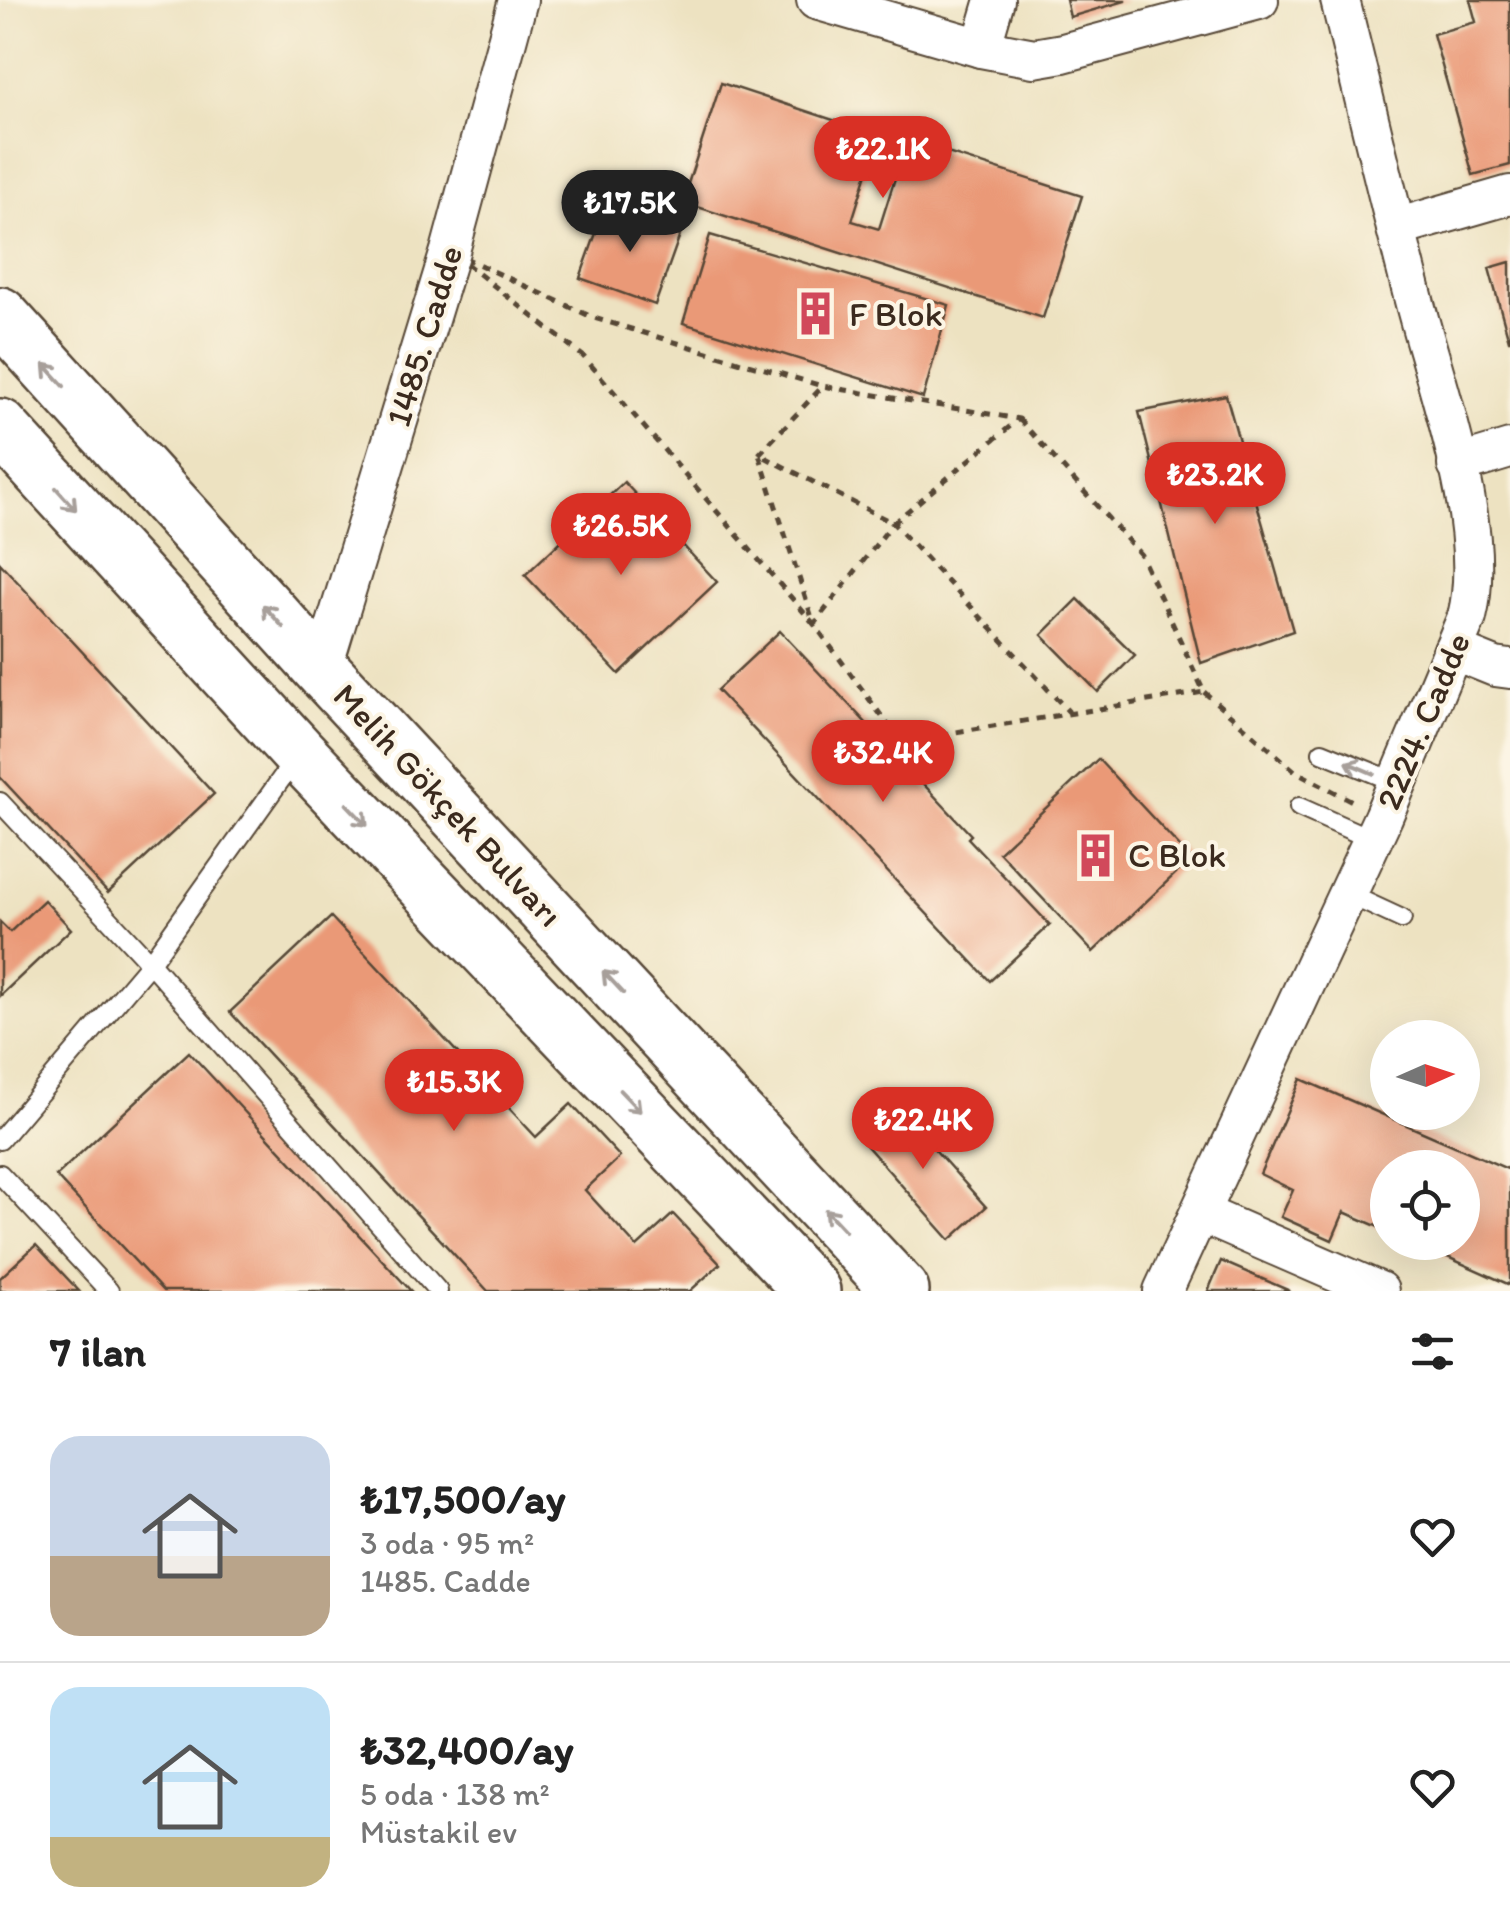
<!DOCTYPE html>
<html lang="tr">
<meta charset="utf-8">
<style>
:root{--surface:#fff;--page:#f2f2f2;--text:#222;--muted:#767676;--line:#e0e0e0;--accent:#d93025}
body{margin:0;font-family:Itim,sans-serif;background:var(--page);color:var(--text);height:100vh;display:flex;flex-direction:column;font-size:38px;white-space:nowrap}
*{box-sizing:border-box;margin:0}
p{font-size:32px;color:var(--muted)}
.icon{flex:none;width:55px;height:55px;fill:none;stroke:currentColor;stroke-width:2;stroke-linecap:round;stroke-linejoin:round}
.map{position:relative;height:1291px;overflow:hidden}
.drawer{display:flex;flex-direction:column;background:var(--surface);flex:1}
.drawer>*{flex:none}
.needle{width:65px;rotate:87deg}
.tools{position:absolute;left:1370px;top:1020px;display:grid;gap:20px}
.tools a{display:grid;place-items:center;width:110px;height:110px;border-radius:50%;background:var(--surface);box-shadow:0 10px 40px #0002;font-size:50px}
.price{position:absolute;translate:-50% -85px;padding:0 22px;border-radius:35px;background:var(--accent);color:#fff;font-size:32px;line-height:65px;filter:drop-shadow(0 2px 5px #0008)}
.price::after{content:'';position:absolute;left:50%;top:60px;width:30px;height:22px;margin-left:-15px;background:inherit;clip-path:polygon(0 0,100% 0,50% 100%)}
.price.selected{background:#222;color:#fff}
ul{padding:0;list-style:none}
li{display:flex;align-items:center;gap:30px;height:250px;padding:0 50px}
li+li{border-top:2px solid var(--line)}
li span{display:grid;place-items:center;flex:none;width:280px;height:200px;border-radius:30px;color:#555}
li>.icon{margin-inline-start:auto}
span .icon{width:120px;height:120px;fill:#fffc;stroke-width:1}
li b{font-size:42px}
h2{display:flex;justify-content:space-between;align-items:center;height:120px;padding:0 50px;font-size:42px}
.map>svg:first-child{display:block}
.building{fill:#ea9977}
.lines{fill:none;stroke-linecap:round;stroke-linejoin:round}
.service-casing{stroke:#564636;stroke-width:22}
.minor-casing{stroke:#564636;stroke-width:42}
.primary-casing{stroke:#564636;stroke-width:60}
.path{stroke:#564636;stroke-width:5;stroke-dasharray:8 8;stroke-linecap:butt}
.service{stroke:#fff;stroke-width:18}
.minor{stroke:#fff;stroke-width:38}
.primary{stroke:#fff;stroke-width:55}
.oneway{stroke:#a79f9a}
.labels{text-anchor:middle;stroke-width:8;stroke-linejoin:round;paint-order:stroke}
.poi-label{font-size:35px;fill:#3b2a1e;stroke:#fcf5e5;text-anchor:start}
.street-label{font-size:35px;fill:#3b2a1e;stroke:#fcf5e5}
</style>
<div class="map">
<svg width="1510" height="1291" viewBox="0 0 1510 1291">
<rect width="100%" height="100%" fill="#fcf5e5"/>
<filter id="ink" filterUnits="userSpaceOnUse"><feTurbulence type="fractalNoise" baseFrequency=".01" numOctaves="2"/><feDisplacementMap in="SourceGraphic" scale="20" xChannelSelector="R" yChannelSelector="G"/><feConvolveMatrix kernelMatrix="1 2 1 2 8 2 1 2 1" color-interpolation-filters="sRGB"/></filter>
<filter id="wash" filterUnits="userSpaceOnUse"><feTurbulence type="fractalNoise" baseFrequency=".0048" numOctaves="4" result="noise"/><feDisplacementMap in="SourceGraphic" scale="40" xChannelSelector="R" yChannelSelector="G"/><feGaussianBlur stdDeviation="2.25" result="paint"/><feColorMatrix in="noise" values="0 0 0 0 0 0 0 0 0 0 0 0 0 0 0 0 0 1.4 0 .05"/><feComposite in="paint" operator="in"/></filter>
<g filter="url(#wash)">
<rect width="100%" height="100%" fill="#ede2c1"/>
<g id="blocks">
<!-- building -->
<g class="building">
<polygon points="1066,0 1125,0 1125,1 1070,17"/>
<polygon points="1470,0 1510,0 1510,165 1473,175 1433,34 1476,22"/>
<polygon points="721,83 879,135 852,221 879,229 907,140 1082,196 1043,318 682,202"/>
<polygon points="606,205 681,232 655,305 580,278"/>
<polygon points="710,235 949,305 923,398 683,323"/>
<polygon points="1510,262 1510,340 1509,340 1489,268"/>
<polygon points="1226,395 1293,631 1201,663 1139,412"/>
<polygon points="624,482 717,582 619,674 525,575"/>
<polygon points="0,563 214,794 108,893 0,777"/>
<polygon points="1078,599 1135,655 1098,692 1042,635"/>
<polygon points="780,631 971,835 968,838 1050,925 990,981 717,690"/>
<polygon points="1098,759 1191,859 1093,952 999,852"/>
<polygon points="44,900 71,929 0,996 0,922 10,932"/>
<polygon points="331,917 536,1137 571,1104 620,1157 585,1190 637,1247 673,1214 720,1264 690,1291 488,1291 230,1012"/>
<polygon points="189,1052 411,1291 163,1291 56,1176"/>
<polygon points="1301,1079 1510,1170 1510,1285 1414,1242 1462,1242 1462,1168 1388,1168 1388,1231 1344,1212 1332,1240 1281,1217 1293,1190 1260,1174"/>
<polygon points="895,1105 986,1207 950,1240 859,1137"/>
<polygon points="36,1245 79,1291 0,1291 0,1278"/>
<polygon points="1221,1261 1290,1291 1208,1291"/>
</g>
</g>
</g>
<g filter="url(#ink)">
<use href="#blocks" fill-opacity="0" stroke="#564636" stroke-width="2.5"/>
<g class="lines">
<defs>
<g id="service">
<polyline points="1322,752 1398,783"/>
<polyline points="0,802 150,963 438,1291"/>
<polyline points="1299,807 1373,840"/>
<polyline points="1348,894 1402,919"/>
<polyline points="0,1140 150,963 296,758"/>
<polyline points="0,1174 109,1291"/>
</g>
<g id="minor">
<polyline points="816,0 981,48 1034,58 1063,53 1259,0"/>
<polyline points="981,48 995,0"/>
<polyline points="1396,228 1510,195"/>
<polyline points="1457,465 1510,449"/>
<polyline points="1453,650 1495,667 1510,669"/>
<polyline points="322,670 450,251 518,0"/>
<polyline points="1200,1213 1379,1291"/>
<path d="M 1163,1291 L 1383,817 L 1467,617 C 1489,530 1438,392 1415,304 C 1389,203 1365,101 1340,0"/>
</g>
<g id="primary">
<polyline points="0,315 322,670 901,1291"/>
<polyline points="0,427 299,753 812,1291"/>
</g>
</defs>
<!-- service casing -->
<use href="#service" class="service-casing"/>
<!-- minor casing -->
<use href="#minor" class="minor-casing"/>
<!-- primary casing -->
<use href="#primary" class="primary-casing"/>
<!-- path -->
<g class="path">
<polygon points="450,251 594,318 822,386 1019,419 893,523 759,454 814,624 583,356"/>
<polyline points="1019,419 1141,555 1204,692 900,741 814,624 893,523 1069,712"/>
<polyline points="759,454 822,387"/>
<polyline points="1204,692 1295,771 1354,802"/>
</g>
<!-- service -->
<use href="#service" class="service"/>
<!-- minor -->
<use href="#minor" class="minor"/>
<!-- primary -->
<use href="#primary" class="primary"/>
</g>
<!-- one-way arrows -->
<defs><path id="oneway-shaft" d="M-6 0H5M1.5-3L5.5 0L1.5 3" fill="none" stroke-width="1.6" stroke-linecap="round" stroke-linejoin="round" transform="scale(2.5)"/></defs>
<g class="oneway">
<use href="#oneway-shaft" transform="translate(54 375) rotate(-132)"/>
<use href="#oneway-shaft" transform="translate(66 499) rotate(48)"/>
<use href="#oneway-shaft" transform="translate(273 616) rotate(-132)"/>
<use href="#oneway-shaft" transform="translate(1360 768) rotate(-157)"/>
<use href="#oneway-shaft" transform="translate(357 815) rotate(46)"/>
<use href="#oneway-shaft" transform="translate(613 982) rotate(-133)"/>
<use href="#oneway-shaft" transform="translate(630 1101) rotate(46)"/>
<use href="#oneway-shaft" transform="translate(835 1220) rotate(-133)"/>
</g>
</g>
<!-- icons -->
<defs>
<symbol id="building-bare" viewBox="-9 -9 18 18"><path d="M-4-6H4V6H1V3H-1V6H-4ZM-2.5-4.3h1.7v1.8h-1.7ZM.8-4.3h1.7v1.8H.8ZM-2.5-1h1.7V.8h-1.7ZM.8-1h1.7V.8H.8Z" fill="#d1495b" stroke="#fcf5e5" stroke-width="2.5" paint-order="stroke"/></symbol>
</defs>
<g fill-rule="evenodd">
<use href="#building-bare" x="784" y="282" width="63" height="63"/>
<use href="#building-bare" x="1064" y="824" width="63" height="63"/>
</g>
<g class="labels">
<!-- poi labels -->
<g class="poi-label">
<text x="849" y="326">F Blok</text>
<text x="1128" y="867">C Blok</text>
</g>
<!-- street labels -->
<g class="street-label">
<text transform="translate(424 336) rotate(-73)" y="12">1485. Cadde</text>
<text transform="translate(1423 721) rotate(-67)" y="12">2224. Cadde</text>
<text transform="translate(448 805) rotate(47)" y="12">Melih Gökçek Bulvarı</text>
</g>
</g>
</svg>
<div class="tools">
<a><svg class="needle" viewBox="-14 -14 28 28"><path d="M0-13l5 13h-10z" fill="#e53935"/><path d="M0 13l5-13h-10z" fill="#767676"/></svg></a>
<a><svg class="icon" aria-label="locate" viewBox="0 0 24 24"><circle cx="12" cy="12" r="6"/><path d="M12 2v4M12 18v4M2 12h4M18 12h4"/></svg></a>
</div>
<b class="price" style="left:883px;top:201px">₺22.1K</b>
<b class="price selected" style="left:630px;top:255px">₺17.5K</b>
<b class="price" style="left:1215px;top:527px">₺23.2K</b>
<b class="price" style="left:621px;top:578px">₺26.5K</b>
<b class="price" style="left:883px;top:805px">₺32.4K</b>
<b class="price" style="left:454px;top:1134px">₺15.3K</b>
<b class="price" style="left:923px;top:1172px">₺22.4K</b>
</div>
<section class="drawer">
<h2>7 ilan<svg class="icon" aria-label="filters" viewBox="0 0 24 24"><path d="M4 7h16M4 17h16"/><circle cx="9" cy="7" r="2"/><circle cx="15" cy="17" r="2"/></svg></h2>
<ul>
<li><span style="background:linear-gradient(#c9d6e8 60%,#b9a48a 0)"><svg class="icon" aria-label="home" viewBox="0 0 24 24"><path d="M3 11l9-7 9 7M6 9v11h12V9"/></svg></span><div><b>₺17,500/ay</b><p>3 oda · 95 m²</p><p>1485. Cadde</p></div><svg class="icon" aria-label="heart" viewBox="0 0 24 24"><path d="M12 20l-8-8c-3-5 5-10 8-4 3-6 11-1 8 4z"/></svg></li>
<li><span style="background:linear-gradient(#bfe0f5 75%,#c2b280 0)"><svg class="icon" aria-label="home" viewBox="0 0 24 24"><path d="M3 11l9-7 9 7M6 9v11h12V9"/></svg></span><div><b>₺32,400/ay</b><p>5 oda · 138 m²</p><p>Müstakil ev</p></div><svg class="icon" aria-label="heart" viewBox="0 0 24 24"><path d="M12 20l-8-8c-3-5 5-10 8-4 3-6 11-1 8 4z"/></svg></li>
</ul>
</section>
